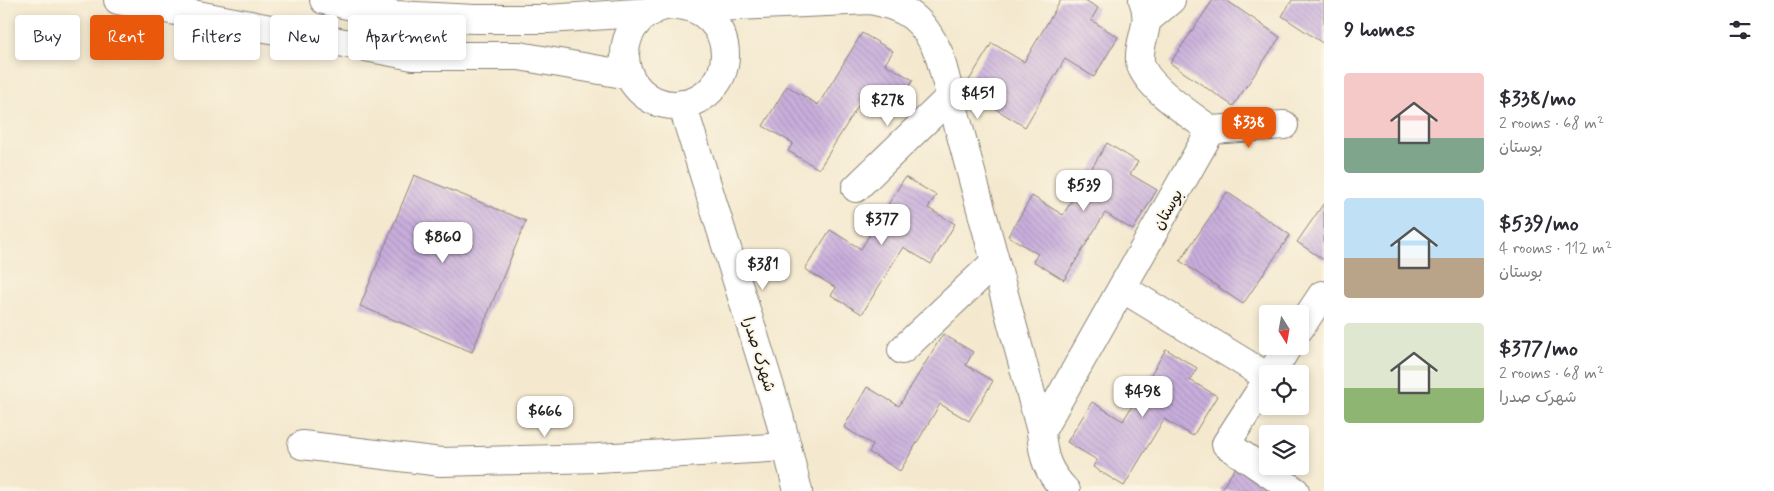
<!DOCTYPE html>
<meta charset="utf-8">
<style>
:root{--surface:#fff;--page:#f2f2f3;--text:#2b2b33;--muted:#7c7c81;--accent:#ea580c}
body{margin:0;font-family:Mynerve,"Playpen Sans Arabic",sans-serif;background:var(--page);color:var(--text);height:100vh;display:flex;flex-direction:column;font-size:19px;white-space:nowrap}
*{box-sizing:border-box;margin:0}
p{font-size:16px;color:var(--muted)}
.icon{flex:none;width:28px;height:28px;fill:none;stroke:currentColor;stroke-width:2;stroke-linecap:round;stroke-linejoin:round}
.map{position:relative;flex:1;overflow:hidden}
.drawer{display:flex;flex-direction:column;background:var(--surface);width:450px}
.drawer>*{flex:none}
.guide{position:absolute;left:15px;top:15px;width:475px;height:45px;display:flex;gap:10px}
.needle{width:32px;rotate:169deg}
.tools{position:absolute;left:1259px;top:305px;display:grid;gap:10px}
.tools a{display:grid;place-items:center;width:50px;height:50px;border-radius:5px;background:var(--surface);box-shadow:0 2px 8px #0003;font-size:25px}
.price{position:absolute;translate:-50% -42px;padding:0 11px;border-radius:10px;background:#fff;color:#222;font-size:16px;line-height:32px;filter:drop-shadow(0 1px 2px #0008)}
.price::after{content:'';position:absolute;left:50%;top:30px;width:15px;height:11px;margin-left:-8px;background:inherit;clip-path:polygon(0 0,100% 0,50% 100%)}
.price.selected{background:var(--accent);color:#fff}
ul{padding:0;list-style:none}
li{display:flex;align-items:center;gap:15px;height:125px;padding:0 20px}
li span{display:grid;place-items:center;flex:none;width:140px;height:100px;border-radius:5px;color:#555}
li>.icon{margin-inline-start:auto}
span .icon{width:60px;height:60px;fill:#fffc;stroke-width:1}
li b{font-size:21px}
h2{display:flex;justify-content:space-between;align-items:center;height:60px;padding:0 20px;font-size:21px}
.pill{padding:0 18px;border-radius:5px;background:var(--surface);box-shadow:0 2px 8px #0003;font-size:18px;line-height:45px}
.pill.selected{background:var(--accent);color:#fff}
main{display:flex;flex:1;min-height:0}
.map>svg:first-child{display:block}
.building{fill:url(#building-back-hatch)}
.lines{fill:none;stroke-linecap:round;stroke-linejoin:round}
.minor-casing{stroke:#888276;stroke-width:30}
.minor{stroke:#fff;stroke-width:28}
.labels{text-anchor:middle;stroke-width:4;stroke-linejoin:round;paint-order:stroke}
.street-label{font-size:16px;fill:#1c1c1c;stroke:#fcf5e5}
</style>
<main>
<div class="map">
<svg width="1324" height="491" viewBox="0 0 1324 491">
<defs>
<pattern id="building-back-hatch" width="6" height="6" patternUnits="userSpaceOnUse" patternTransform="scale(1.25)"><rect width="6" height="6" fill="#c8aedc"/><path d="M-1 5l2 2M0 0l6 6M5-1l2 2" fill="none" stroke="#ab95bc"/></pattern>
</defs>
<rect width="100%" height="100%" fill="#fcf5e5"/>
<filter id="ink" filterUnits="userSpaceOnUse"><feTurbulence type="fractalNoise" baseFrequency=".02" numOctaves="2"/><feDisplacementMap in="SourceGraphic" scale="10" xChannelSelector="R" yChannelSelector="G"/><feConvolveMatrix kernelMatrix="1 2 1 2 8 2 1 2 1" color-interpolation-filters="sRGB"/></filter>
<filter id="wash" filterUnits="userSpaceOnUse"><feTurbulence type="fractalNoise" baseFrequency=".0096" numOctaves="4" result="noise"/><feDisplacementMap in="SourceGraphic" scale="20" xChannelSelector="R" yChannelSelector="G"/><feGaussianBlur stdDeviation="1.12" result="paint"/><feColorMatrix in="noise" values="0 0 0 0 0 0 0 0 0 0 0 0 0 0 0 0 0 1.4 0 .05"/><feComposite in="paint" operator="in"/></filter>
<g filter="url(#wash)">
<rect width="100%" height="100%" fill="#f4e9cf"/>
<g id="blocks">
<!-- building -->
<g class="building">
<polygon points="1061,0 1085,0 1098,8 1091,20 1118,37 1094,77 1065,59 1025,127 994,108 998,101 968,82 992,43 1024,62"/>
<polygon points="1213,0 1226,0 1280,37 1233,106 1170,63"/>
<polygon points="1292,0 1324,0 1324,44 1282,16"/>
<polygon points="862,33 893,51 885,64 913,80 889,120 860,103 819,169 788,151 793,143 763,126 787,86 818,105"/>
<polygon points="1107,143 1138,162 1130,174 1157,190 1133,230 1105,213 1064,280 1033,261 1038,254 1008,236 1032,196 1063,215"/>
<polygon points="414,175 526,221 472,352 360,306"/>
<polygon points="905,177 936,195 928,208 955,224 931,264 903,247 862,314 831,295 836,288 805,269 830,230 861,249"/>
<polygon points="1227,192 1290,235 1243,304 1180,261"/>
<polygon points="1324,203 1324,260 1297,242"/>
<polygon points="943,334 973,352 966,365 993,381 969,421 940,404 900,471 869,452 873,445 844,427 867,387 899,406"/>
<polygon points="1166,349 1197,368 1190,380 1217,396 1193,436 1164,419 1124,486 1093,467 1097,460 1067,442 1092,402 1123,421"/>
<polygon points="1240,461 1283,491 1220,491"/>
</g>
</g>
</g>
<g filter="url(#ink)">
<use href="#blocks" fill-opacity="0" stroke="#888276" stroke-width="1"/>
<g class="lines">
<defs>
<g id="minor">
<polyline points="118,0 413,56 519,56 629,75"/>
<polyline points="324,0 396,15 474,19 548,19 651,12"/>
<circle cx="675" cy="55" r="50"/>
<path d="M 694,8 L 870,0 C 908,7 923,19 939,54 L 1041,431 C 1043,458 1047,471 1066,491"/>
<polyline points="1147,20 1171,0"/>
<polyline points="682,104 779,416 798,491"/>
<polyline points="1211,130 1284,125"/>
<polyline points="856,188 950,97"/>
<polyline points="1122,288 1268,377"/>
<polyline points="1300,328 1322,295 1324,296"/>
<polyline points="902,350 995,262"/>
<polyline points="1271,374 1288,346"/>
<polyline points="1268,379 1226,444 1295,491"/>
<path d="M 1041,431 L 1211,130 C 1192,116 1143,85 1140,61 C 1138,39 1153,25 1143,0"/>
<polyline points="302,445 441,462 597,458 787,447"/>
</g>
</defs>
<!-- minor casing -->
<use href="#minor" class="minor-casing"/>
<!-- minor -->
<use href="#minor" class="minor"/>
</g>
</g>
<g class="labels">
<!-- street labels -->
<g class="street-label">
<text transform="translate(1167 209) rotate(-60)" y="6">بوستان</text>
<text transform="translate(760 354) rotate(73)" y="6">شهرک صدرا</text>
</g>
</g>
</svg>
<div class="tools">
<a><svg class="needle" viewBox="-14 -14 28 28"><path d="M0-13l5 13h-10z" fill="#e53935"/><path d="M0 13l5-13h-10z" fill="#7c7c81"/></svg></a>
<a><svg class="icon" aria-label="locate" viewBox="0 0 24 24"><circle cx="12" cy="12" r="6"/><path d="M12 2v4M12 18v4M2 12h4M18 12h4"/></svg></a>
<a><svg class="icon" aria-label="layers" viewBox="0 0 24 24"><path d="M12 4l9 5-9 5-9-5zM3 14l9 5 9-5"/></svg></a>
</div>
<b class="price" style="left:978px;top:120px">$451</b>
<b class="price" style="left:888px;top:127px">$278</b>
<b class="price selected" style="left:1249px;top:149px">$338</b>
<b class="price" style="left:1084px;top:212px">$539</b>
<b class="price" style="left:882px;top:246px">$377</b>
<b class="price" style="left:443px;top:264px">$860</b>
<b class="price" style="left:763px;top:291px">$381</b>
<b class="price" style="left:1143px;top:418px">$498</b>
<b class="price" style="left:545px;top:438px">$666</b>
<div class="guide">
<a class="pill">Buy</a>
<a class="pill selected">Rent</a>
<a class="pill">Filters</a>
<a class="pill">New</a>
<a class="pill">Apartment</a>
</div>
</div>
<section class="drawer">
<h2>9 homes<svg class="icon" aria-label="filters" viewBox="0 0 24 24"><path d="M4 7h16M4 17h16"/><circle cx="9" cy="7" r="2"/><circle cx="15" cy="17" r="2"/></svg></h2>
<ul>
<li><span style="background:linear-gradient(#f6c9c9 65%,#7fa58c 0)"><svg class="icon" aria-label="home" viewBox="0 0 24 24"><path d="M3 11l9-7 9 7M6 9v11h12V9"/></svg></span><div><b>$338/mo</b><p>2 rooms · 68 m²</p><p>بوستان</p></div></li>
<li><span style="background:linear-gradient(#bfe0f5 60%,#b9a48a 0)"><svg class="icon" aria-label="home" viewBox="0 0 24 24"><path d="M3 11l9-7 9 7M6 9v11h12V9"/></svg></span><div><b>$539/mo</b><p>4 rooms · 112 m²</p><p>بوستان</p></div></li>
<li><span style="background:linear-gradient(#dfe7d0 65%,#8fb573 0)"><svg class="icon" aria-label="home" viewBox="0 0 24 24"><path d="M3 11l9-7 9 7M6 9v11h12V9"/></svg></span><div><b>$377/mo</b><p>2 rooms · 68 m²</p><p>شهرک صدرا</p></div></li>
</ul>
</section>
</main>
